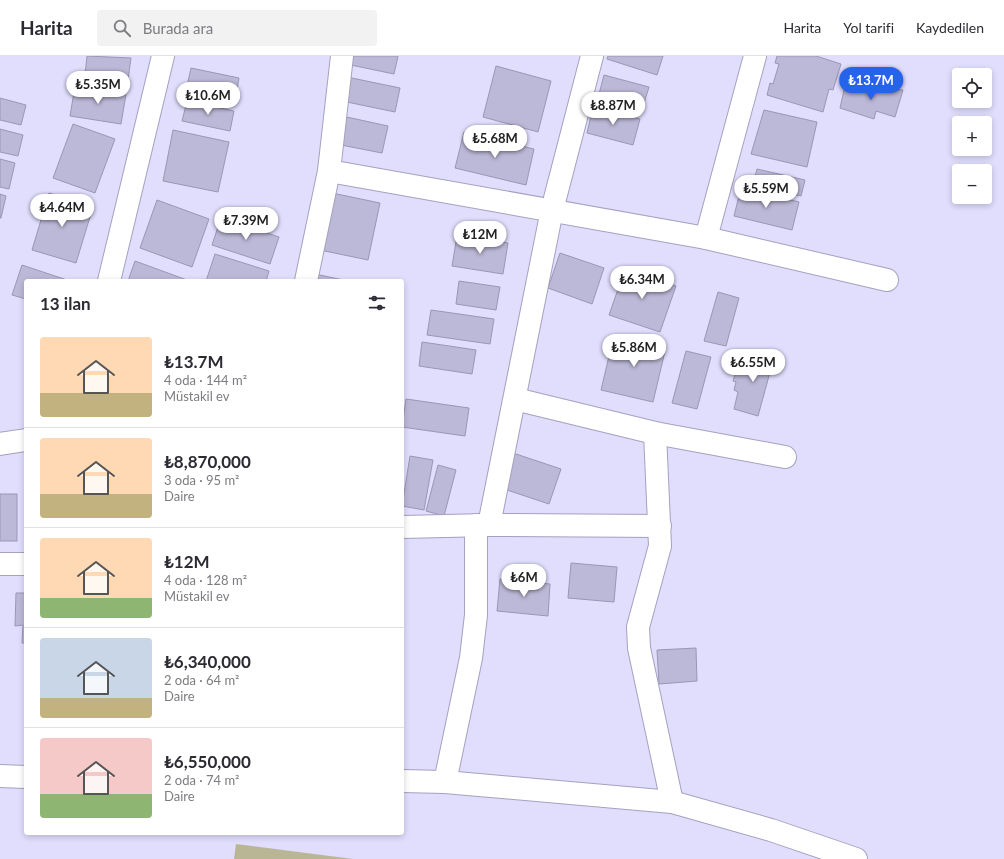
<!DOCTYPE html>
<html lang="tr">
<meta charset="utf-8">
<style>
:root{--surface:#fff;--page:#f2f2f3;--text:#2b2b33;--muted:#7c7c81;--line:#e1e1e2;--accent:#2563eb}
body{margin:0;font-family:Lato,sans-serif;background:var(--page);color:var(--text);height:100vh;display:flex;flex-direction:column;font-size:15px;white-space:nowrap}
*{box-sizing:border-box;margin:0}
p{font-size:13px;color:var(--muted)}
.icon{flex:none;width:22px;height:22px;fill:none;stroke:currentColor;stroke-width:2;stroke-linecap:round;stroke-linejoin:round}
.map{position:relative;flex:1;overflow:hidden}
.sheet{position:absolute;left:24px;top:223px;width:380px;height:556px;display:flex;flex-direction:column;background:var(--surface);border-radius:4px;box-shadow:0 2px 6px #0003}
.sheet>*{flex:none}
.fabs{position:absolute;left:952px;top:12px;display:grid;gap:8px}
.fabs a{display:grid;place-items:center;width:40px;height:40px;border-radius:4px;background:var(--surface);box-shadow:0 2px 6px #0003;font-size:20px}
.price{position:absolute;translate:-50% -34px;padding:0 9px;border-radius:14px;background:#fff;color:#222;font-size:13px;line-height:26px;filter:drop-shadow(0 1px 2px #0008)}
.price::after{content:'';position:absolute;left:50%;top:24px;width:12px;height:9px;margin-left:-6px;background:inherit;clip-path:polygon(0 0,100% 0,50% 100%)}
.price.on{background:var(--accent);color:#fff}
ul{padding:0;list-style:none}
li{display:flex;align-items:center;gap:12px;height:100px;padding:0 16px}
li+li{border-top:1px solid var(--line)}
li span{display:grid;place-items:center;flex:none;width:112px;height:80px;border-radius:4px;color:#555}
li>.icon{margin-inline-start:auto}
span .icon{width:48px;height:48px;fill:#fffc;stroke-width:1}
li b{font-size:17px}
h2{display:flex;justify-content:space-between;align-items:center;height:48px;padding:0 16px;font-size:17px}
header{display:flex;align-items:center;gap:24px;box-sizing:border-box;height:56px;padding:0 20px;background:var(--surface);border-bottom:1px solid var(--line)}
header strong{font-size:19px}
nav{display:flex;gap:22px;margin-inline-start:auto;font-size:14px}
.search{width:280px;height:36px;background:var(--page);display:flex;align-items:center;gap:10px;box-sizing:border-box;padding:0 14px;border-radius:4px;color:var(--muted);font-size:15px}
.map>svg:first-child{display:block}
.green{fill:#b9b696}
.building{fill:#bcb8d7;stroke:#9a96b4}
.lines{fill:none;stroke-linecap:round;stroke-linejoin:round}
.minor-casing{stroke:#a5a1bf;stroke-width:24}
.minor{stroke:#fff;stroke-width:22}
</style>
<header>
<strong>Harita</strong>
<div class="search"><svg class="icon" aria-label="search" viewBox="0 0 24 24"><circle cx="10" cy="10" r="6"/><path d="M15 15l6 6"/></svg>Burada ara</div>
<nav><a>Harita</a><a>Yol tarifi</a><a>Kaydedilen</a></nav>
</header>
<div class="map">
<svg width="1004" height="803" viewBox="0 0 1004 803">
<rect width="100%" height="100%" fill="#e0ddfd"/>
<!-- green -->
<polygon class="green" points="236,788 353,803 234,803"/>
<!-- building -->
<g class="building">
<polygon points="87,0 131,2 128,24 85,19"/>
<polygon points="347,0 398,0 394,18 346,8"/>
<polygon points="608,0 663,0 657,19 607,3"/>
<polygon points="777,0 816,0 841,8 833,34 829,33 823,56 767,39 770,27 773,28 779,8 775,7"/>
<polygon points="496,10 551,25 538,76 483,61"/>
<polygon points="191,12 239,22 235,45 186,35"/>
<polygon points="604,19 649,31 642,54 598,42"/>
<polygon points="347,21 400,32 395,56 342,45"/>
<polygon points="75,30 126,38 121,68 70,60"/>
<polygon points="845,30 903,34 895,61 876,55 874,63 840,52"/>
<polygon points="0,42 26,49 21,69 0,64"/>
<polygon points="187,45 234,55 230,75 182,65"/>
<polygon points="593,51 640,63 633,89 587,77"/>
<polygon points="764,54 817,66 807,111 751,98"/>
<polygon points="342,60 388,70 382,97 336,88"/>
<polygon points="73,68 115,83 95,137 53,122"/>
<polygon points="0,73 23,79 18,100 0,96"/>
<polygon points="173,74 229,86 218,136 163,125"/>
<polygon points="464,76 534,93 526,129 455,112"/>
<polygon points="0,103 15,107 9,133 0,131"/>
<polygon points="757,113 805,124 801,140 753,129"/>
<polygon points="741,132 799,146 792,174 734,160"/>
<polygon points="49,137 93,151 76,207 32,194"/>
<polygon points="332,137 380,147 368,204 320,194"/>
<polygon points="0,138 6,140 1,162 0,162"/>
<polygon points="157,144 209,163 192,211 140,192"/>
<polygon points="221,162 279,181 270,208 212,189"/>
<polygon points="457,180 508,187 503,218 452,210"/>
<polygon points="560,197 604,212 592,248 548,232"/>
<polygon points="215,198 269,215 266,225 206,225"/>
<polygon points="135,205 187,224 187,225 128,225"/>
<polygon points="22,209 70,225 26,225 26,243 12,239"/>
<polygon points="625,213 676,230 660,276 609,259"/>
<polygon points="315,218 348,225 313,225"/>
<polygon points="459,225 500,231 496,254 456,248"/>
<polygon points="718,236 739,242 726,290 704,285"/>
<polygon points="431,254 494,263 490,288 427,279"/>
<polygon points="614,279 666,291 653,346 601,334"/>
<polygon points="422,286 476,294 472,318 419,310"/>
<polygon points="686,295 711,301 697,353 672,347"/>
<polygon points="763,295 775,298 758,360 734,353 738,336 734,334 736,326 733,325 737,312 743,314 747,300 760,304"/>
<polygon points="406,343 469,352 465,380 402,371"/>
<polygon points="513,397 561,413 549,448 501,432"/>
<polygon points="410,400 433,404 424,454 402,450"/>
<polygon points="438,409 456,414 444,460 426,455"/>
<rect x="0" y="438" width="17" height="47"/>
<polygon points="571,507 617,511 614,546 568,542"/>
<polygon points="500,523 550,528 548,560 497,555"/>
<polygon points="16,537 26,537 26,587 22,587 23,569 15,570"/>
<polygon points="696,592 697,625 659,628 657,594"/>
</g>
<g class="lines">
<defs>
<g id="minor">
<polyline points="329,115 706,182 887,224"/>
<polyline points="706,182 755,0"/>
<polyline points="109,225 163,0"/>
<polyline points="306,225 329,115 342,0"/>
<polyline points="515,343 655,377 785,401"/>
<polyline points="0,388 26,384"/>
<polyline points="489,469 660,470"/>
<polyline points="402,471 489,469 552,154 592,0"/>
<polyline points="0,508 26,508"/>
<polyline points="0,720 26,721"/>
<polyline points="402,725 445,726 672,746 639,592 638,571 660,490 655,377"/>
<polyline points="445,726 471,602 476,559 476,469"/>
<polyline points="672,746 771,774 856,803"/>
</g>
</defs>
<!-- minor casing -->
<use href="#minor" class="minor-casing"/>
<!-- minor -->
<use href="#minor" class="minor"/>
</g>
</svg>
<div class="fabs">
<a><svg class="icon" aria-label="locate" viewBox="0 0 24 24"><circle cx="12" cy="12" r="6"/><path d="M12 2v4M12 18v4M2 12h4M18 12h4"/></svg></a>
<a>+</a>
<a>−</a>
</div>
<b class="price on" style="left:871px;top:45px">₺13.7M</b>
<b class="price" style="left:98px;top:49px">₺5.35M</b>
<b class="price" style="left:208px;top:60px">₺10.6M</b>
<b class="price" style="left:613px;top:70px">₺8.87M</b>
<b class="price" style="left:495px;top:103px">₺5.68M</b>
<b class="price" style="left:766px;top:153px">₺5.59M</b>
<b class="price" style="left:62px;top:172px">₺4.64M</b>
<b class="price" style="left:246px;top:185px">₺7.39M</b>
<b class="price" style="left:480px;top:199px">₺12M</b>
<b class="price" style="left:642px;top:244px">₺6.34M</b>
<b class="price" style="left:634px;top:312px">₺5.86M</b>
<b class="price" style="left:753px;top:327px">₺6.55M</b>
<b class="price" style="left:524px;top:542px">₺6M</b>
<section class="sheet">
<h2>13 ilan<svg class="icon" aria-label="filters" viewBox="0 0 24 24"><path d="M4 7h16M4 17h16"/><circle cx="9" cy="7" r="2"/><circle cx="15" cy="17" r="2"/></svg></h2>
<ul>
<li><span style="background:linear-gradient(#ffd9b3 70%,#c2b280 0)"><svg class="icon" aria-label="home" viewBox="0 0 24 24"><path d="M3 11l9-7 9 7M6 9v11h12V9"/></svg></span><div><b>₺13.7M</b><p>4 oda · 144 m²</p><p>Müstakil ev</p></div></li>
<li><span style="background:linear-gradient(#ffd9b3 70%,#c2b280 0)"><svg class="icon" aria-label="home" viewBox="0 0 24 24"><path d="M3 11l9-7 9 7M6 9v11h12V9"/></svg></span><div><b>₺8,870,000</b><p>3 oda · 95 m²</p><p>Daire</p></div></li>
<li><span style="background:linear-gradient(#ffd9b3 75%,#8fb573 0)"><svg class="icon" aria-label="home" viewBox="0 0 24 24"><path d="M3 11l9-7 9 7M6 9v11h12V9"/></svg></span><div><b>₺12M</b><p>4 oda · 128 m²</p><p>Müstakil ev</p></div></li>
<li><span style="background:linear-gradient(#c9d6e8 75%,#c2b280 0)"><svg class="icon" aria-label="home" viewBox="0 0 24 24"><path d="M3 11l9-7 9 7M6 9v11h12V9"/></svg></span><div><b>₺6,340,000</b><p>2 oda · 64 m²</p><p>Daire</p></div></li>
<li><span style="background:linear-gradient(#f6c9c9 70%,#8fb573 0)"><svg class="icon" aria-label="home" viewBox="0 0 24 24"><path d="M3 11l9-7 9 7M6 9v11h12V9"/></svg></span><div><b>₺6,550,000</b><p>2 oda · 74 m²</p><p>Daire</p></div></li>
</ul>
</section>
</div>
